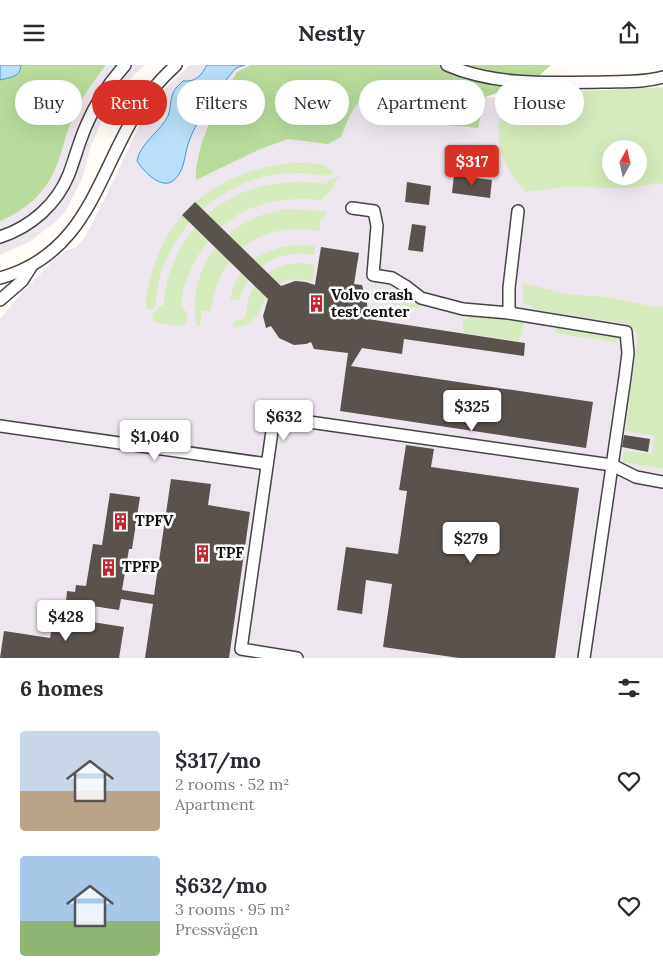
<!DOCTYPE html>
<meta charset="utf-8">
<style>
:root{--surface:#fff;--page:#f7f7f7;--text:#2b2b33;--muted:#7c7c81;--accent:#d93025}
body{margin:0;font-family:Lora,serif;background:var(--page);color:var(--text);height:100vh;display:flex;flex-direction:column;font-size:19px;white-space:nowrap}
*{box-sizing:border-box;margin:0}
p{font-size:16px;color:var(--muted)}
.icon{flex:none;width:28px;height:28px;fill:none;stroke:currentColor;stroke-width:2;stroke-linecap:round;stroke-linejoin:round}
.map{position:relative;height:593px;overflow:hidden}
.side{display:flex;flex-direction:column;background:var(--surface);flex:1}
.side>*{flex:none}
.top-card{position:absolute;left:15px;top:15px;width:634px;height:45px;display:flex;gap:10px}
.needle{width:32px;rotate:8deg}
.fabs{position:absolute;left:602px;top:75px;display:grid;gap:10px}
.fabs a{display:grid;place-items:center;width:45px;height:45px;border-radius:50%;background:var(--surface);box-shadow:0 5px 20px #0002;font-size:25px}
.price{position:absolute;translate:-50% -42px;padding:0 11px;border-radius:5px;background:#fff;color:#222;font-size:16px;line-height:32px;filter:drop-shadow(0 1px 2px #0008)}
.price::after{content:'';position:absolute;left:50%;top:30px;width:15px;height:11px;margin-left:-8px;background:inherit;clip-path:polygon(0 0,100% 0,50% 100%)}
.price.current{background:var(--accent);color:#fff}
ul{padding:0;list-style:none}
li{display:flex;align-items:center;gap:15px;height:125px;padding:0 20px}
li span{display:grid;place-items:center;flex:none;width:140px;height:100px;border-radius:5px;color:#555}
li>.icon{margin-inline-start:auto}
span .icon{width:60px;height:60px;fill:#fffc;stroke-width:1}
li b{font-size:21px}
h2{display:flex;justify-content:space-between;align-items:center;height:60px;padding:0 20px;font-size:21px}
.chip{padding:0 18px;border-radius:22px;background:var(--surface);box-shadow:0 5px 20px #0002;font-size:18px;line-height:45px}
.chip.current{background:var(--accent);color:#fff}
header{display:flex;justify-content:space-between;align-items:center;height:65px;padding:0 20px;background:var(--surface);font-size:22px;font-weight:700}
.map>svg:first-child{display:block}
.industrial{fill:#eee6ef;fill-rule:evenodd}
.green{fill:#d5ebbd;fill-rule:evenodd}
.forest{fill:#b9dc9c}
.water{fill:#b9e0f7;stroke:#3f96cf}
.building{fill:#5a524d}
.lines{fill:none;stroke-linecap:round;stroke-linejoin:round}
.minor-casing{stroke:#444;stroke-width:14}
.minor{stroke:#fff;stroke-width:11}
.labels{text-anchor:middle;stroke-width:5;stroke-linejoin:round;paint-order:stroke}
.poi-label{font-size:15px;font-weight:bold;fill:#111;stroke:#fff;text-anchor:start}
</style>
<header><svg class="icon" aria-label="menu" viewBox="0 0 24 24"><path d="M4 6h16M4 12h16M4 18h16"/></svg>Nestly<svg class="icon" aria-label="share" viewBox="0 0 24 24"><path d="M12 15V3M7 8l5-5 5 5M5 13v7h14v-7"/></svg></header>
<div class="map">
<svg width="663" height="593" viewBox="0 0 663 593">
<rect width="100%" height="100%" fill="#fffdf5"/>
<!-- industrial -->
<g class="industrial">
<polygon points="0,0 145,0 124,19 108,42 90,83 82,114 65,147 54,158 29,177 0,190"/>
<path d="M 190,0 L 417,0 L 475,31 L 526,35 L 556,31 L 663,27 L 663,593 L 0,593 L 0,254 L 22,227 L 57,192 L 66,186 L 75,183 L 85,172 L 105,133 L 143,53 L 161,27 ZM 611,84 L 639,84 L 639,111 L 611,111 Z"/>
</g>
<!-- green -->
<g class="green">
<path d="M 663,22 L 663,119 L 657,118 L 633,123 L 565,122 L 526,127 C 514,116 504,98 500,83 C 499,75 499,66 498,59 L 505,49 L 559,27 ZM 611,84 L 639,84 L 639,111 L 611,111 Z"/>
<path d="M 296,98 C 309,98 327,96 334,109 C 325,113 313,108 304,108 C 295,108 286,108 277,109 C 227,117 185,150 165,197 C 159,211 157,226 155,241 L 151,245 L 146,243 C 145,228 150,212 155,198 C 177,135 232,102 296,98 Z"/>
<path d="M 339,111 L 340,113 L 336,115 L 333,123 L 321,135 C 263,129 214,150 190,207 C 185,218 179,232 183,244 L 186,246 L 188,250 L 186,258 L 182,261 L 157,258 L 152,254 L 152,250 L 160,241 L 163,241 C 165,230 166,218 170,207 C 194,137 258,108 327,119 L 328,116 Z"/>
<path d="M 286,144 L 326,146 L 327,149 L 320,156 L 320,166 C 262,155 217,188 211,246 L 202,246 L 200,261 L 196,260 C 189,215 209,177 250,155 C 261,149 274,147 286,144 Z"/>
<path d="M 293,180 L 315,181 L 314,190 C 278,184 249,201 239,236 L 230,234 C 237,200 261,185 293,180 Z"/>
<path d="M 295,198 L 315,199 L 312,217 C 296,212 279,213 268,229 C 263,235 262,244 257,251 L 253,253 L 251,258 L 235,263 L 233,260 L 234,256 L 243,254 C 247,248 247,242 248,235 C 254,213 274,201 295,198 Z"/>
<polygon points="523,218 566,229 607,232 655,242 663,241 663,404 623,397 624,386 652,389 655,371 625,366 638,270 629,259 538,245 523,237"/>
<path d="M 390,231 C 399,231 409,238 419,239 L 420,242 L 418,243 L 392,239 L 390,235 Z"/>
<polygon points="481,248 524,254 522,270 520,270 519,276 464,268 462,258 464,255"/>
<polygon points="556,260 617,270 619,274 614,277 556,268 555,264"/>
</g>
<!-- forest -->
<g class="forest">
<path d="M 0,0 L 106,0 C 92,18 78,38 70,60 C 64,74 62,90 55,104 C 45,129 24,146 0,156 Z"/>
<polygon points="251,0 551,0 533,16 485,32 478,63 426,58 389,46 372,37 359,36 350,50 341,72 328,79 288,74 258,85 196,115 196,103 201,80 212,50 237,7"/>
</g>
<!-- water -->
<g class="water">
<path d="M 0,0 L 21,0 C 20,13 10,12 0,15 Z"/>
<path d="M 207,0 L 245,0 C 242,1 237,2 235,4 C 217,25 197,53 188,79 C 184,92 185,105 174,115 C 162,126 143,106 137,96 C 140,78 160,67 168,51 C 171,44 170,35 173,28 C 175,23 180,19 183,16 C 196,17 201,11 207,0 Z"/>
</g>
<!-- building -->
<g class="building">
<polygon points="454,110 492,115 490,133 452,128"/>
<polygon points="407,117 431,121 429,140 405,137"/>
<polygon points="195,137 281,221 295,216 306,217 315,220 321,182 359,188 354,219 362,220 367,237 368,254 525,278 524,291 404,274 402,289 362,283 351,301 593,337 586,383 340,346 348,288 314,284 311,277 306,279 294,280 279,273 271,261 266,263 263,251 268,234 182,150"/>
<polygon points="412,159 426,161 423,187 408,185"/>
<polygon points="624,370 650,374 648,387 622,382"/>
<polygon points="406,380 434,384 431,402 579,423 555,593 459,593 383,582 392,519 366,515 362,549 337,545 346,482 398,489 407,426 399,425"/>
<polygon points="171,414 211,419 208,440 250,447 229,593 145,593 153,539 121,534 119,545 66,537 67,526 75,527 76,520 86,521 93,479 102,480 110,428 140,432 132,484 129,484 122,525 154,530"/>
<polygon points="54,551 124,562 119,593 0,593 4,566 50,573"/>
</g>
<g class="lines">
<defs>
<g id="minor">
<path d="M 447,0 C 495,21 550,18 602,17 C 622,16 643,18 663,12"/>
<polyline points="352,143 374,146 377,161 373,210 392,213 407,222 421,233 463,244 509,248 626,267 628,288 625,312 584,593"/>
<path d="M 0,172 C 31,162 57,139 69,109 C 75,93 79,77 86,61 C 95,39 109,18 125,0"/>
<path d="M 0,213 C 87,189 97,110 139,43 C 149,27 162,13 176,0"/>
<polyline points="0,235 22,216 31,202"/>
<polyline points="509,248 509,223 518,146"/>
<polyline points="0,361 267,399"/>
<polyline points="297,593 241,584 274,352 612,400 636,412 663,417"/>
</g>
</defs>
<!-- minor casing -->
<use href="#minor" class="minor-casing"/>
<!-- minor -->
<use href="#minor" class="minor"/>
</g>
<!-- icons -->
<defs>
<symbol id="building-bare" viewBox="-9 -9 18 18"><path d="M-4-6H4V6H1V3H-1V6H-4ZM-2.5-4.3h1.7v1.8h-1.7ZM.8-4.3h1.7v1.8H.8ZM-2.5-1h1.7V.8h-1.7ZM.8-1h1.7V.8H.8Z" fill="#c4262e" stroke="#fff" stroke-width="2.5" paint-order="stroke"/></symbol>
</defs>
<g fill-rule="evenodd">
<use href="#building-bare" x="304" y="226" width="25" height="25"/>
<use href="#building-bare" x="108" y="444" width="25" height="25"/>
<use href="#building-bare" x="190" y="476" width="25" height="25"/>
<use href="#building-bare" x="96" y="490" width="25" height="25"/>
</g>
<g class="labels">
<!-- poi labels -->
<g class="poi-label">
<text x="331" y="235">Volvo crash<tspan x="331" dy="17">test center</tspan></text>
<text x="135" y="461">TPFV</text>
<text x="216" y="493">TPF</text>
<text x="122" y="507">TPFP</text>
</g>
</g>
</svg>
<div class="fabs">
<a><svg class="needle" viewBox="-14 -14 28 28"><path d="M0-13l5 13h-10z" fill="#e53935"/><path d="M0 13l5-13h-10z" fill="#7c7c81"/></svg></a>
</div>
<b class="price current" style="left:472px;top:122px">$317</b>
<b class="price" style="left:472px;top:367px">$325</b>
<b class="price" style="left:284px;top:377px">$632</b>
<b class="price" style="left:155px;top:397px">$1,040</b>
<b class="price" style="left:471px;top:499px">$279</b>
<b class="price" style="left:66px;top:577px">$428</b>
<div class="top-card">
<a class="chip">Buy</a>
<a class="chip current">Rent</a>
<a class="chip">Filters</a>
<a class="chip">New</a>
<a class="chip">Apartment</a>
<a class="chip">House</a>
</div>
</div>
<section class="side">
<h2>6 homes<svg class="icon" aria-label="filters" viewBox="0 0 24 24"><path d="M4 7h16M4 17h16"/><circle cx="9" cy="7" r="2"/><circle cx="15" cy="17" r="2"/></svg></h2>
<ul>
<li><span style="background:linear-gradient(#c9d6e8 60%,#b9a48a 0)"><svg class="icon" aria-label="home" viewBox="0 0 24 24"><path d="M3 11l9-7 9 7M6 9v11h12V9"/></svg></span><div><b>$317/mo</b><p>2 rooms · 52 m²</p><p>Apartment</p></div><svg class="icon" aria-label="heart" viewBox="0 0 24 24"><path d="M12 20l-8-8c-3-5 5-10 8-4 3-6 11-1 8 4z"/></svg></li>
<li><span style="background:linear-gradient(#a9c7e8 65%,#8fb573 0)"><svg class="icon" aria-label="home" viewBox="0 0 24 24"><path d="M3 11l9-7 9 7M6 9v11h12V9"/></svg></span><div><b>$632/mo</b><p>3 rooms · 95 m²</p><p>Pressvägen</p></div><svg class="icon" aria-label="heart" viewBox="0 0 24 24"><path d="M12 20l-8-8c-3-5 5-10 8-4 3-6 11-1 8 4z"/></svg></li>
</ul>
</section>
